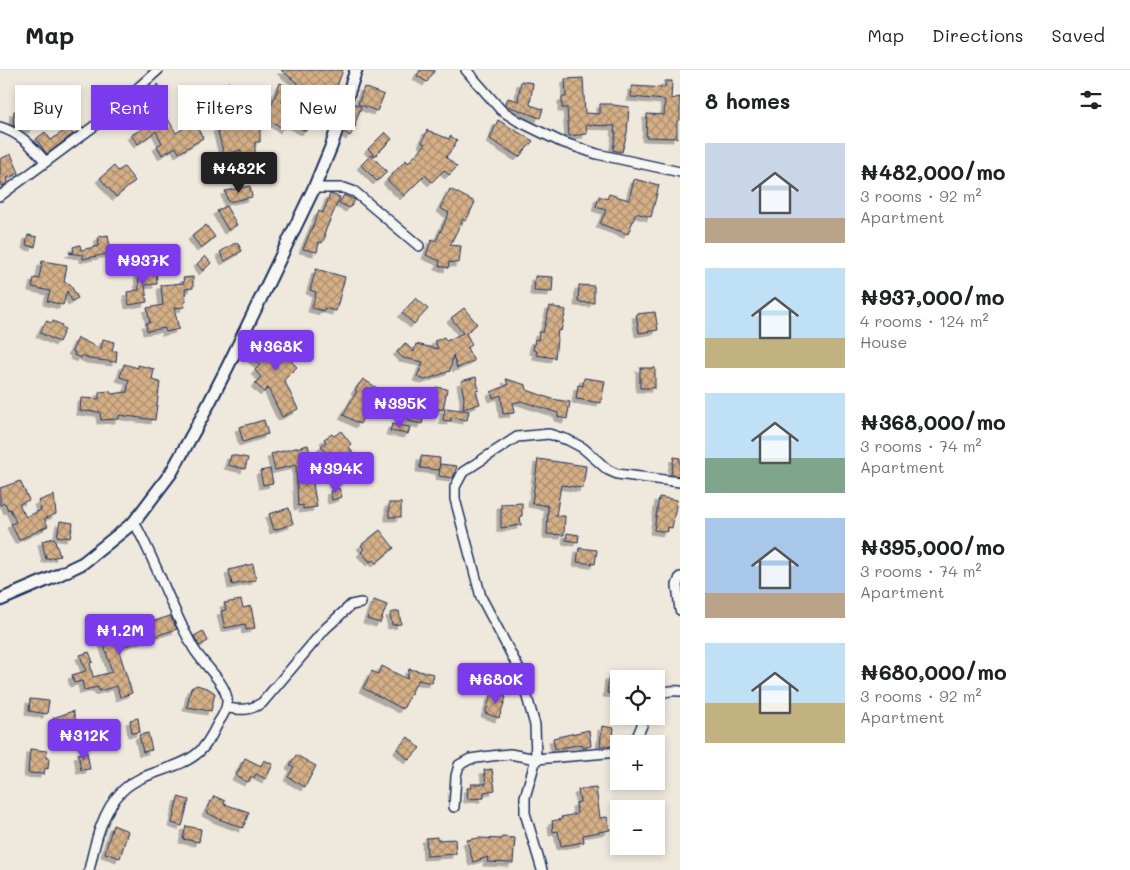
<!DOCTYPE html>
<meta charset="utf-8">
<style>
:root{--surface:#fff;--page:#f6f6f6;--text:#202124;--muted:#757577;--line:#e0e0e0;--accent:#7c3aed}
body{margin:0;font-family:Mali,sans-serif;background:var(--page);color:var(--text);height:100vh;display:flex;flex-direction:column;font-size:19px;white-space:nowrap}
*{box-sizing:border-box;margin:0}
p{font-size:16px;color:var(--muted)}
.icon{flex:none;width:28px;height:28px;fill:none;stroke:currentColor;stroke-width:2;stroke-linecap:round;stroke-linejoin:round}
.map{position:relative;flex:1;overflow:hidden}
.panel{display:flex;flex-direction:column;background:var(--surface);width:450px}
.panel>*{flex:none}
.guide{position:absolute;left:15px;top:15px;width:475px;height:45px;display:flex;gap:10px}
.fabs{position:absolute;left:610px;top:600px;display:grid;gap:10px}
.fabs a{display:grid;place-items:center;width:55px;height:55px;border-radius:0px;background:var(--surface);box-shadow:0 2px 8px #0003;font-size:25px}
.price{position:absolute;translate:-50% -42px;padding:0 11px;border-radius:5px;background:var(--accent);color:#fff;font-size:16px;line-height:32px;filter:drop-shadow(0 1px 2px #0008)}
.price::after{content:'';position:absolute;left:50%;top:30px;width:15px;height:11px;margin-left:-8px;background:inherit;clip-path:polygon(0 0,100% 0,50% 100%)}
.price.selected{background:#222;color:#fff}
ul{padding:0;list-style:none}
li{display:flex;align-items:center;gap:15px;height:125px;padding:0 25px}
li span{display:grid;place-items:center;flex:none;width:140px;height:100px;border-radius:0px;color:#555}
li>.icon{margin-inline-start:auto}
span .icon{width:60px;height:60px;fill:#fffc;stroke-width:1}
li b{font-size:21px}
h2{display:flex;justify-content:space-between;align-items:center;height:60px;padding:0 25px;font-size:21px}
.pill{padding:0 18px;border-radius:0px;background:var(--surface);box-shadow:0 2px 8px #0003;font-size:18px;line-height:45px}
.pill.selected{background:var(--accent);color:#fff}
header{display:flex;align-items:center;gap:30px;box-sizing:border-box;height:70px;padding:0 25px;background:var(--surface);border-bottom:1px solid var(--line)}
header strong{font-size:24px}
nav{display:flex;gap:28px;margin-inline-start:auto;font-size:18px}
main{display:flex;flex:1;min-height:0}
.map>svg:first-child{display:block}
.building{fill:url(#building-cross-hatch);stroke:#1b2f5e;filter:url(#shadow)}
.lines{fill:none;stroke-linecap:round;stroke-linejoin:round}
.minor-casing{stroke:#1b2f5e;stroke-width:12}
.major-casing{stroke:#1b2f5e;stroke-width:15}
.minor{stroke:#f6f6f2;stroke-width:9}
.major{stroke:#f6f6f2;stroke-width:11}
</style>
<header>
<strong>Map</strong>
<nav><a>Map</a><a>Directions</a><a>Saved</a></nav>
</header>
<main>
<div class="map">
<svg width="680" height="800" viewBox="0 0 680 800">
<defs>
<pattern id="building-cross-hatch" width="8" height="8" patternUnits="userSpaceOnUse" patternTransform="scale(1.25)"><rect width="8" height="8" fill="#d5af86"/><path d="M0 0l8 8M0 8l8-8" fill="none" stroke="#ac8f71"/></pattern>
<filter id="shadow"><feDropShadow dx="-4" dy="4" stdDeviation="0" flood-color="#0004"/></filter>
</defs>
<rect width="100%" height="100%" fill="#efe8dc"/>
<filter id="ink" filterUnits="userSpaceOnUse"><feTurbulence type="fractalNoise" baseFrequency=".02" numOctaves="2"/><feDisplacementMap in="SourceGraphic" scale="10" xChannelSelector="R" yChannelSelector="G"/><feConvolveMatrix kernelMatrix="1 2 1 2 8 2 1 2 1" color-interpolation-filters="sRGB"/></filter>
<g filter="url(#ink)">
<!-- building -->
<g class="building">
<polygon points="281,0 343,0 332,30 301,16"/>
<polygon points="420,0 435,0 427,12 417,6"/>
<polygon points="583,8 585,43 600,44 600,34 612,34 613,35 629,37 627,63 622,82 613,80 616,62 614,62 615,56 586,55 587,64 569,66 567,38 562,38 562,27 566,27 565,9"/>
<polygon points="521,11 533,13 530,35 543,39 540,48 505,35 508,28 518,31"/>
<polygon points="665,11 672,11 671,29 680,27 680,50 677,51 677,68 646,67 647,44 664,45 665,30 631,27 632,16 665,18"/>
<polygon points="229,12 239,28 244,26 248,35 226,45 214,21"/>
<polygon points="280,13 287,16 282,32 313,48 306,61 287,52 284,59 249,37 256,26 271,36"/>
<polygon points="158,14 167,25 158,33 153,27 140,41 135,36"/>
<polygon points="364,17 384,25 377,41 358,34"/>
<polygon points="353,33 361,37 355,54 356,55 350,66 344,62"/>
<polygon points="14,41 34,43 33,59 18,58 13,56"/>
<polygon points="162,48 164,51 168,49 176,63 194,52 203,68 179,83 176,77 162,85 157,76 162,73 156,61 138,74 131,65"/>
<polygon points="498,50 533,71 519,87 490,69"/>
<polygon points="230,53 260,53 260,72 255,72 255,101 242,101 241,80 224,85 217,58 231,55"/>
<polygon points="68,58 73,64 47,84 36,69 45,62 51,70"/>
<polygon points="427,60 449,69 450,66 457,70 453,78 446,87 457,97 449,105 444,100 432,112 425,105 404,126 387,110 406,90 408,93 426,74 422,73"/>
<polygon points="385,62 392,69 375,86 368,79"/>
<polygon points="11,84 19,103 7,108 8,112 3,116 0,111 0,89"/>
<polygon points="371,85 387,102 377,111 361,95"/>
<polygon points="114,96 118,101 124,97 135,111 116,127 100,108"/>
<polygon points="634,109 659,115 651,147 636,143 628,164 600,154 606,140 596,137 599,126 607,129 609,124 629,130"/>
<polygon points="250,116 252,127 228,132 225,121"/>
<polygon points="450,119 475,132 466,151 463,149 450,175 461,176 459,193 449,192 448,198 439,196 440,191 426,185 432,169 436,171 449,143 440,138"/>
<polygon points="330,124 340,127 324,164 326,165 322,173 319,172 317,182 303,179 319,141 323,143"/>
<polygon points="344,125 355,130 350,138 339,133"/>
<polygon points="226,136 237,155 228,160 217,141"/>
<polygon points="206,155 215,167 201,178 192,166"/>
<polygon points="28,165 37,167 35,177 26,175"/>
<polygon points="108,165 111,183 83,189 83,185 69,183 74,182 73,177 80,175 81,180 99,176 98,167"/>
<polygon points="237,172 242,181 225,191 220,182"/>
<polygon points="205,186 211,193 203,201 197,194"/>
<polygon points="42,191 67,195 64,212 70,214 78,228 72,231 67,221 63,235 47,231 50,221 32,217 34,208 39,209"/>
<polygon points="156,198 157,214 145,215 147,232 129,235 127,222 139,220 138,199"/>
<polygon points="316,199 345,207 336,241 324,238 324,241 312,238 316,222 310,220"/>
<polygon points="535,206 553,207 552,222 534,221"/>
<polygon points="193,207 193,218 185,219 186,232 184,232 185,237 174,238 179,259 166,262 165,258 147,261 146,253 150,253 147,238 163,235 161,215 184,213 183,208"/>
<polygon points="579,215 594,216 594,233 578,232"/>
<polygon points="416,228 428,239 414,254 402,243"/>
<polygon points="550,236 566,240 561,261 558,260 555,288 536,285 537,281 533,280 535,269 538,270 539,262 543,262"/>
<polygon points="464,238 477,254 466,263 472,275 467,278 474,291 457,298 453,285 450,301 425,310 417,307 423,292 403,288 397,282 405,273 414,282 416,274 438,279 435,271 444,267 446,271 463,263 451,248"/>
<polygon points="655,242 658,260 639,263 636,244"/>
<polygon points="46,251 52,253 53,251 62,255 61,257 65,259 59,272 40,263"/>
<polygon points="281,264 299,283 291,291 297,297 284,310 298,339 282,347 268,318 264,322 255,313 261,307 255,300 260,295 245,282 252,273 263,282"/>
<polygon points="78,268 101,279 103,269 114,272 112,281 117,281 116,292 90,289 82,285 81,288 74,285 75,282 72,281"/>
<polygon points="124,294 138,298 138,295 154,299 152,310 160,312 155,350 119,345 119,349 101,350 100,342 80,341 81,328 99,329 99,322 110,321 111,324 127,322 129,310 120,307"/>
<rect x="640" y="298" width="15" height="20"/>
<polygon points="476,307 479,320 476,321 480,334 463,339 464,328 461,311"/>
<polygon points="584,308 605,311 601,333 576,329 578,315 583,316"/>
<polygon points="363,309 377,318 366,337 368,338 360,354 343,345 357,321 355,320"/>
<polygon points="506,309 526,315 527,320 552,329 570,332 567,349 558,347 558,343 521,331 513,333 514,343 503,344 501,325 493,328 491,322 508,315"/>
<polygon points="436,317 447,319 443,340 432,338"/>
<polygon points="411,337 425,340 422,354 408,351"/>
<polygon points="445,338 469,341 467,350 451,347 451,351 443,350"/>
<polygon points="264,350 268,364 243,372 239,357"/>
<polygon points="392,354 410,357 408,364 390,361"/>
<polygon points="341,361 351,374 349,376 355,388 340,396 345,411 334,415 327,393 333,391 321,376 326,372 324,369 332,364 334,366"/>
<polygon points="308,375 312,391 311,392 314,420 317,437 303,439 303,435 298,436 296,395 275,400 271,384"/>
<polygon points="231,385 248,388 245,399 228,395"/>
<polygon points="421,386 440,388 439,400 420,398"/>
<polygon points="674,387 680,388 680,406 671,405"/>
<polygon points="538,389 586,396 583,418 561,415 556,446 565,446 564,465 547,464 548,436 532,433"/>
<polygon points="440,394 457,396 453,408 439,406"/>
<polygon points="270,399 273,413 263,415 260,401"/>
<polygon points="20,411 29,430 19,434 26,447 41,440 38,431 54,425 56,444 44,449 48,456 19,470 11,454 16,452 10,439 8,440 5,433 0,435 0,418"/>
<polygon points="339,418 342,427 332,430 330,421"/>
<polygon points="659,427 677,430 672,458 668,457 667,462 654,460"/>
<rect x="389" y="433" width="12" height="14"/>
<polygon points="522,433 522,446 520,446 521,455 501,458 501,434"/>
<polygon points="289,438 293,454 274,460 269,444"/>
<polygon points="60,451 73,453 70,468 57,466"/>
<polygon points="380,460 394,478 376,493 373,490 370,492 361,482 364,479 361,475"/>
<polygon points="567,463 579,465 578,472 566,470"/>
<polygon points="54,468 60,486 46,489 42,471"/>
<polygon points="579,478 597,480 595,494 577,492"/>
<polygon points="253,494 256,510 232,515 229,500"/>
<polygon points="241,530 243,538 251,536 255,558 246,560 245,554 225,558 221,541 226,540 224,533"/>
<polygon points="374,530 387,535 380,553 367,549"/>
<polygon points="399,541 401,554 392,555 390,543"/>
<polygon points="170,546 177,559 118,578 132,623 120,627 117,616 99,621 98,617 84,620 82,611 74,613 72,605 86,601 80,585 89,582 93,592 90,593 93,607 112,602 102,568"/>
<polygon points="203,561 208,571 199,576 194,566"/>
<polygon points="382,596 407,609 409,599 434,604 432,613 418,610 403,639 363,618 372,601 378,604"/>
<polygon points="609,606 619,607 619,624 607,623"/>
<polygon points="197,615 209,619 215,623 211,641 187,637 191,618"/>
<polygon points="492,623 506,627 499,648 485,643"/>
<polygon points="30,629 49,631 47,644 29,641"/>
<polygon points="73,641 78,657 58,664 53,648"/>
<polygon points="138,648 140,662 132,663 130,650"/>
<polygon points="602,656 614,658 612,676 600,676"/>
<polygon points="589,660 591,676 583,678 582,674 555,679 553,668"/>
<polygon points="86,661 107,663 107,669 86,668"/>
<polygon points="148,663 152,680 143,682 139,665"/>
<polygon points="408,667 420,678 409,690 397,679"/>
<polygon points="30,679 47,681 46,688 49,688 48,699 45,698 44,704 28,703"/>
<polygon points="87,682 90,699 81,700 78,684"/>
<polygon points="296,685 316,696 305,717 288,707 294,697 290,695"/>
<polygon points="245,688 261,696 264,690 273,694 266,709 256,704 254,708 251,706 248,712 236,706"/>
<polygon points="492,699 495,720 484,722 484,728 468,729 467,718 472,718 471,714 486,714 484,700"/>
<polygon points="596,718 600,748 607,747 610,760 583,765 584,772 561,776 558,761 553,762 552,751 562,749 561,747 577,744 576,733 580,732 578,720"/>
<polygon points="214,726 225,731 224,734 249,742 243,758 219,749 206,742"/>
<polygon points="178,727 189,730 182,756 172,753"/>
<polygon points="113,755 128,761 120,788 105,783"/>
<polygon points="186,756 201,759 199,772 183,769"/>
<polygon points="437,767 437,770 455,769 456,784 427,786 426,768"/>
<polygon points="502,767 515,768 513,793 487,792 488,787 473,792 467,770 479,768 502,769"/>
</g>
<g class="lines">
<defs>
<g id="minor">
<polyline points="466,0 501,40 518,51 559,71 597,84 680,102"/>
<path d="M 0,57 C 20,63 32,76 45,91"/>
<polyline points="314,118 344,118 355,122 419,176"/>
<polyline points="0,126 101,51 158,0"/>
<polyline points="680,507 677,515 680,540"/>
<path d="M 656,628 C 661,621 672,620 680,621"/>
<path d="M 227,638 C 242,640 248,641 262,633 L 325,559 L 351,535 L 361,533"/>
<polyline points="634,674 646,646"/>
<polyline points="454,737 456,706 459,695 470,689 491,686 510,684 536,689 619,682"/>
<path d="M 89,800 C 95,773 102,741 122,721 C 143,700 178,701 199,682 C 208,674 213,663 218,653 C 223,646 228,638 227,629 C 225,612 203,594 194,579 C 171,539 157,493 134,452"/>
<polyline points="542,800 525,743 525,727 536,689 535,655 519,599 481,527 455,429 455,417 463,402 517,367 549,364 568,370 583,378 608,400 617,404 680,412"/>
</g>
<polyline id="major" points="0,530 54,507 83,493 134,452 171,403 202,347 228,296 314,118 331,77 356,0"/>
</defs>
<!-- minor casing -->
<use href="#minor" class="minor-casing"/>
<!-- major casing -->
<use href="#major" class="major-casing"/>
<!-- minor -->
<use href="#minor" class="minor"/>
<!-- major -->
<use href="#major" class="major"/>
</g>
</g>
</svg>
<div class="fabs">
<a><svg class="icon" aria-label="locate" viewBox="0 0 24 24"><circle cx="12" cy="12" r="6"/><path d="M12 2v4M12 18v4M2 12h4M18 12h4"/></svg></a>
<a>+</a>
<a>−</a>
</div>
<b class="price selected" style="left:239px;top:124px">₦482K</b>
<b class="price" style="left:143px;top:216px">₦937K</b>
<b class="price" style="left:276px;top:302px">₦368K</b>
<b class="price" style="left:400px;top:359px">₦395K</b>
<b class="price" style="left:336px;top:424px">₦394K</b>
<b class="price" style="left:120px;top:586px">₦1.2M</b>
<b class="price" style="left:496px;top:635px">₦680K</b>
<b class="price" style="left:84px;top:691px">₦312K</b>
<div class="guide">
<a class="pill">Buy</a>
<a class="pill selected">Rent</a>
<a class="pill">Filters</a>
<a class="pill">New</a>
</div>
</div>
<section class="panel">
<h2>8 homes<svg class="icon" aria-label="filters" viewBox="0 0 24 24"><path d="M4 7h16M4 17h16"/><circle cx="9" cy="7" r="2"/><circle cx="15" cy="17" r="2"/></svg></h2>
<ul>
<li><span style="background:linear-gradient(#c9d6e8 75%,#b9a48a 0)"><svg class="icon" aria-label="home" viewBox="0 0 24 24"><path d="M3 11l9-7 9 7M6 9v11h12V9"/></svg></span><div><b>₦482,000/mo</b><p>3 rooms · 92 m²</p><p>Apartment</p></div></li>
<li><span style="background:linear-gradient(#bfe0f5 70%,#c2b280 0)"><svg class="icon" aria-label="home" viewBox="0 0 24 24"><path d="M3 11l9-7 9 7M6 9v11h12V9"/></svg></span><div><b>₦937,000/mo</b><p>4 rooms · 124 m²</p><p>House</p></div></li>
<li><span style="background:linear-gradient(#bfe0f5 65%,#7fa58c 0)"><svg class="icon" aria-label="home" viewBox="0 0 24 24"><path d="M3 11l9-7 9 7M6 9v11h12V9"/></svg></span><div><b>₦368,000/mo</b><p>3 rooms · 74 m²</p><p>Apartment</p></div></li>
<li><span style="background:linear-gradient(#a9c7e8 75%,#b9a48a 0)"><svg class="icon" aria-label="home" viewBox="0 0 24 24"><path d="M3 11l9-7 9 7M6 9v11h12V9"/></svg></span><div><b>₦395,000/mo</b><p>3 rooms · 74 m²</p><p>Apartment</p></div></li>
<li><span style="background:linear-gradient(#bfe0f5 60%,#c2b280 0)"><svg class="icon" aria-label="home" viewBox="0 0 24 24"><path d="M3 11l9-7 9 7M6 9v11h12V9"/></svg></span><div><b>₦680,000/mo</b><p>3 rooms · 92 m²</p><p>Apartment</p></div></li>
</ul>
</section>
</main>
